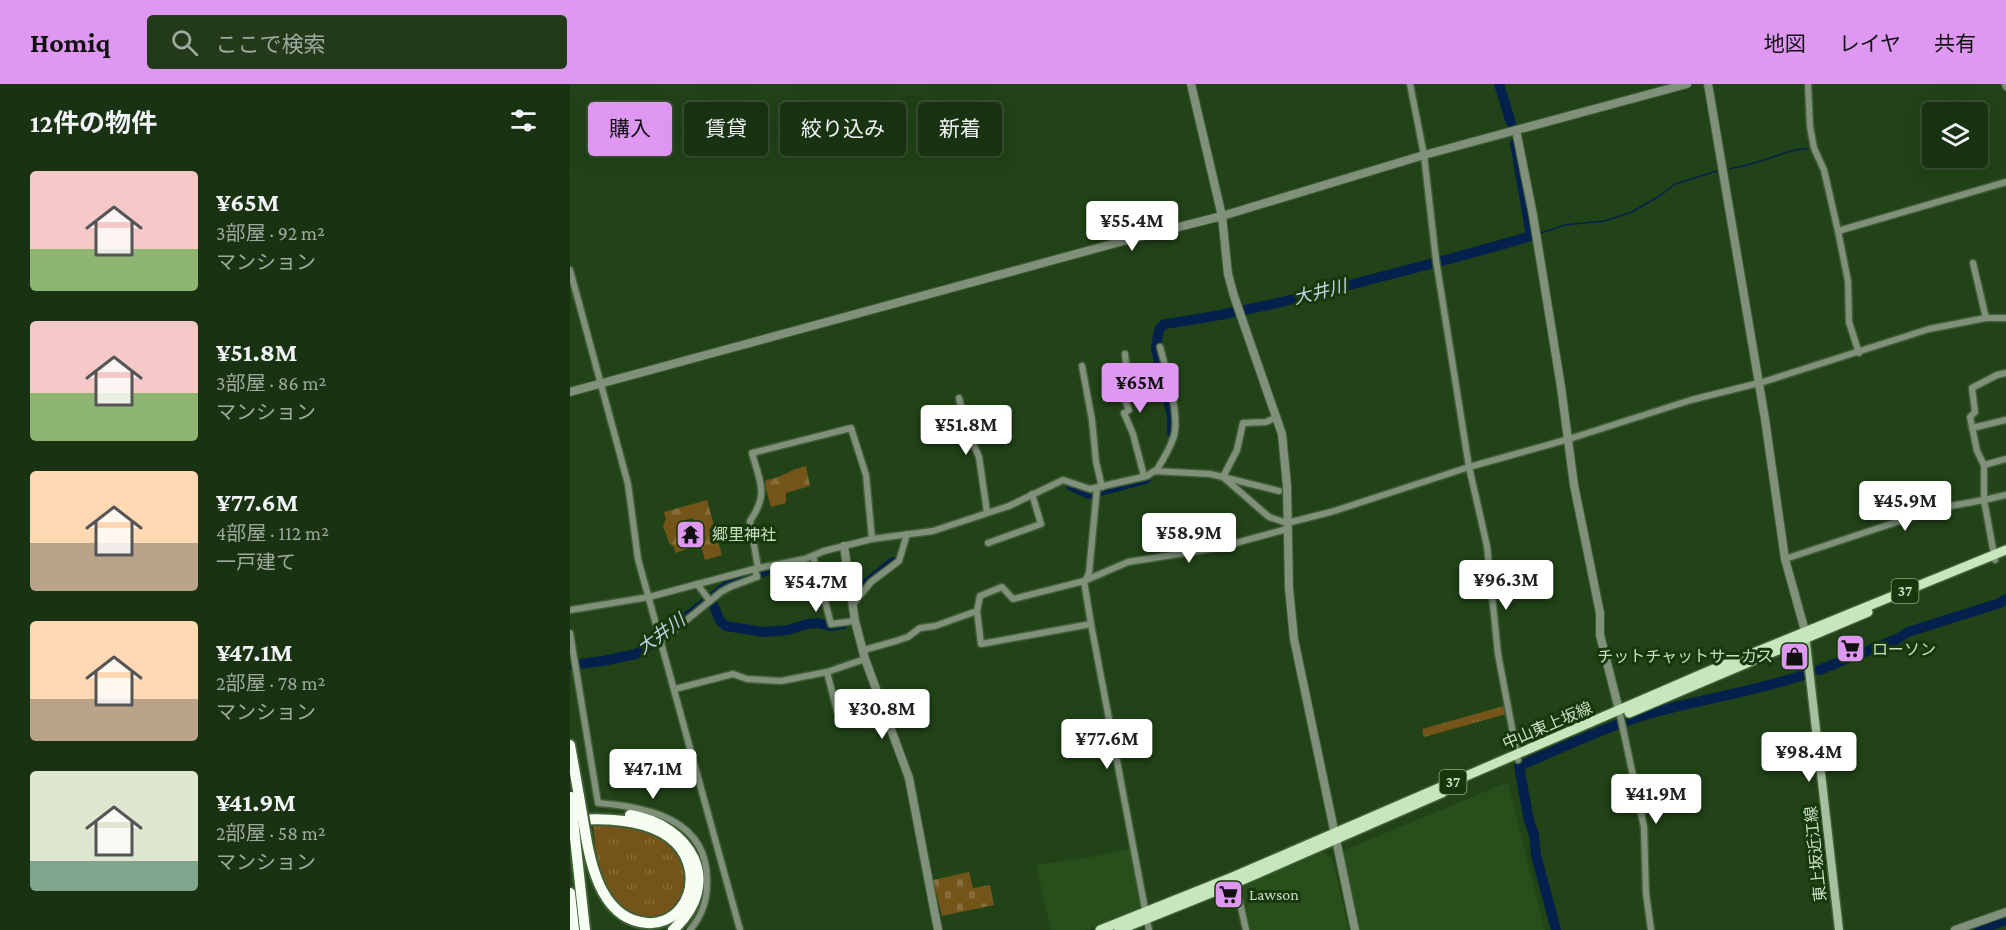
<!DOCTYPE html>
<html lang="ja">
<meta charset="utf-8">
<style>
:root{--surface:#193211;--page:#223a1a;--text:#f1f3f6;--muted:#9faa9f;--line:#374d31;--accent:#de98f2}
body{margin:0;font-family:"Crimson Pro","Noto Sans JP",serif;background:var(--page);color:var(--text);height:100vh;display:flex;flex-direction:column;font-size:22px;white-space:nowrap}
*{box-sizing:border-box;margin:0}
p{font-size:20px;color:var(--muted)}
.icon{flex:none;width:33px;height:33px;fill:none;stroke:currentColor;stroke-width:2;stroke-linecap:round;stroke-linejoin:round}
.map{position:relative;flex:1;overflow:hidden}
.details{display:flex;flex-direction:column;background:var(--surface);width:570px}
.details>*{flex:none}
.hud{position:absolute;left:18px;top:18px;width:570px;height:54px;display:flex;gap:12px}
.controls{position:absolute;left:1352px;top:18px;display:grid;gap:12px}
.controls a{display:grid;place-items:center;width:66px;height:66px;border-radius:6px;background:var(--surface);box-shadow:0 6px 24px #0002,0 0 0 2px var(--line);font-size:30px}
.price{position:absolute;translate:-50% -51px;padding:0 14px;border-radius:6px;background:#fff;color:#222;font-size:20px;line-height:39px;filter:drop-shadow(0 2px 3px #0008)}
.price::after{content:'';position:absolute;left:50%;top:36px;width:18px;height:14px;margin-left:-9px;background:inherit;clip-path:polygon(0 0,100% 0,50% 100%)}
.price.selected{background:var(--accent);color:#111}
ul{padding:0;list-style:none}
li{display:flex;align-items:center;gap:18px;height:150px;padding:0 30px}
li span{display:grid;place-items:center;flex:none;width:168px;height:120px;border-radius:6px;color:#555}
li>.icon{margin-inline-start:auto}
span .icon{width:72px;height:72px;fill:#fffc;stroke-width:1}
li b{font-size:26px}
h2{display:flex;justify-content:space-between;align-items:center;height:72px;padding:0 30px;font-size:26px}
.chip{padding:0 21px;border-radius:6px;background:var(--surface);box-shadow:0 6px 24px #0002,0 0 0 2px var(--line);font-size:21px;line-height:54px}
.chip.selected{background:var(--accent);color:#111}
header{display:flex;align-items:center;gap:36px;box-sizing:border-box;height:84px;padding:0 30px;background:var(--accent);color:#111}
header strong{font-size:28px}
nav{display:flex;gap:33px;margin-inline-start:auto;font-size:21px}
.search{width:420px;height:54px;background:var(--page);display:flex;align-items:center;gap:15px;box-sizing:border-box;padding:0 21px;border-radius:6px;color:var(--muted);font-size:22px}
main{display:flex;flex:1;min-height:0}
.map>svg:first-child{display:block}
.built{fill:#274e1b}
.grass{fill:url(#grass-tufts)}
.forest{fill:url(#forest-firs)}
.cemetery{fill:url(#cemetery-stones)}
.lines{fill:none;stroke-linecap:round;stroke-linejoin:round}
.stream{stroke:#04214d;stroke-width:1.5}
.river{stroke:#04214d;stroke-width:10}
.minor-casing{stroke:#405f36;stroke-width:9}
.tertiary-casing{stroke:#405f36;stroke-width:10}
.secondary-casing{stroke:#405f36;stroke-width:11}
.primary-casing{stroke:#405f36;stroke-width:12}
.motorway-casing{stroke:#405f36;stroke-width:14}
.minor{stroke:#80907b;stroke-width:6}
.tertiary{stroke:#80907b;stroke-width:8}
.secondary{stroke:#a7c1a0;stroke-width:8}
.primary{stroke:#c5e7bb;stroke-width:9}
.motorway{stroke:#f6fef4;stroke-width:10}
.motorway-bridge-casing{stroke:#405f36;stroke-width:14;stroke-linecap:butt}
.motorway-bridge{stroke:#f6fef4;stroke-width:10}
.labels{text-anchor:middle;stroke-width:6;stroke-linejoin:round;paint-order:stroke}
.shield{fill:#17380b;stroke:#95ad8d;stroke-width:1.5}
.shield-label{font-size:15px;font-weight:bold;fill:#cbdfc5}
.poi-label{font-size:16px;fill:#cbdfc5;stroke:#17380b;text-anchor:start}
.street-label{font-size:16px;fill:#cbdfc5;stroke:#17380b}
.water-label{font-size:18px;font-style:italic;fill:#c4d3e9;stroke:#17380b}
</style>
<header>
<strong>Homiq</strong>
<div class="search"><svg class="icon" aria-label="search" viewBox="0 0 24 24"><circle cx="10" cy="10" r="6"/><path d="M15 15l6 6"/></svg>ここで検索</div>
<nav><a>地図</a><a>レイヤ</a><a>共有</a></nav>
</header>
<main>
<section class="details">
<h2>12件の物件<svg class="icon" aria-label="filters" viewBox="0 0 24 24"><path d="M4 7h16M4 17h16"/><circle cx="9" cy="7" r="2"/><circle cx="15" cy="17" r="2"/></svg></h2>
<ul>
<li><span style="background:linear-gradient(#f6c9c9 65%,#8fb573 0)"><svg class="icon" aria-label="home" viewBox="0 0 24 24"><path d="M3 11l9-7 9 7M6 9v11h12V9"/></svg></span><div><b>¥65M</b><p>3部屋 · 92 m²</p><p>マンション</p></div></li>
<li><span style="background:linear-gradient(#f6c9c9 60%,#8fb573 0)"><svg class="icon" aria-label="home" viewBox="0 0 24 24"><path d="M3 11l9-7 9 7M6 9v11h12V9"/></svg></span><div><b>¥51.8M</b><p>3部屋 · 86 m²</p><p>マンション</p></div></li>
<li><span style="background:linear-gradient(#ffd9b3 60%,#b9a48a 0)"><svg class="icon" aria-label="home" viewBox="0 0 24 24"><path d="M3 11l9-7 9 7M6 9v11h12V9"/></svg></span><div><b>¥77.6M</b><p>4部屋 · 112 m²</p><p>一戸建て</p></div></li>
<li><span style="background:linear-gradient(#ffd9b3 65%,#b9a48a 0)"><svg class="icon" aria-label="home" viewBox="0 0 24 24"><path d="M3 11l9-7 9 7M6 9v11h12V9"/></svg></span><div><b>¥47.1M</b><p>2部屋 · 78 m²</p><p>マンション</p></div></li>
<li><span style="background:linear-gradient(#dfe7d0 75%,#7fa58c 0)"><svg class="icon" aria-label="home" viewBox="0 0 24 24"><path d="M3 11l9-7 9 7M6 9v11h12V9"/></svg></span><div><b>¥41.9M</b><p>2部屋 · 58 m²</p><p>マンション</p></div></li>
</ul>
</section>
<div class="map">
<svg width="1436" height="846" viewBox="0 0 1436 846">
<defs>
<pattern id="grass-tufts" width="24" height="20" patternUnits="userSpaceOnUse" patternTransform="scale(1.5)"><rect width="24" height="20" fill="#745418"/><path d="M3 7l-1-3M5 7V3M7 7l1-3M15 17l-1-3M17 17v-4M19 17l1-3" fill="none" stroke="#866c38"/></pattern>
<pattern id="forest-firs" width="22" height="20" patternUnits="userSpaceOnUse" patternTransform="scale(1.5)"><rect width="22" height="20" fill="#745418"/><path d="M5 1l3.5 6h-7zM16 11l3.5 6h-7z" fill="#866c38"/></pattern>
<pattern id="cemetery-stones" width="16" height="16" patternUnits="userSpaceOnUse" patternTransform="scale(1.5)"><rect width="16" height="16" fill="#745418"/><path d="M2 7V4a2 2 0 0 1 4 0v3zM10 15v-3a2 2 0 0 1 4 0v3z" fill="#866c38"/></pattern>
</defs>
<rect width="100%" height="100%" fill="#214317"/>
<!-- built -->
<g class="built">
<polygon points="938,698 975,846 788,846 770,768"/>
<polygon points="562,764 574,823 516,846 481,846 466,781 515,774"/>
<polygon points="753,768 762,774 779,846 681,846 672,804 684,797"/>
</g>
<!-- grass -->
<g class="grass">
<polygon points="934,622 936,630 854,653 852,645"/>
<path d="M 23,741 C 53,740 86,742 106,768 C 112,776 116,783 116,793 C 116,801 115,812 110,819 C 103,829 90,834 78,834 C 32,833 26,775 23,741 Z"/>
</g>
<!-- forest -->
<g class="forest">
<path d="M 236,382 L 240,402 L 216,409 L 216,419 L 201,423 L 195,401 L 196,396 C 211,394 221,385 236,382 Z"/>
<polygon points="137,416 152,471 135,476 123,434 112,437 117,465 105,469 104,463 99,459 93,441 96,435 94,428"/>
</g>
<!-- cemetery -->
<polygon class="cemetery" points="399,788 403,804 420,801 424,821 372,832 363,796"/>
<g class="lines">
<!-- stream -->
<g class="stream">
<path d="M 1160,85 C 1172,82 1185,79 1197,75 C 1211,71 1222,64 1238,65"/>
<polyline points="971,149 995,141 1034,137 1062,128 1091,111 1105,100 1147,87"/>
</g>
<!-- river -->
<g class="river">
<polyline points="929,0 941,39"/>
<path d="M 602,348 L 602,332 L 586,265 L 588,251 L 590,244 L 595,240 C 668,230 739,212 810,193 C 861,180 911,167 961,152 L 945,59"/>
<polyline points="501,402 519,410 576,395"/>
<polyline points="296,500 323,478"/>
<polyline points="144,522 150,537 156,542 194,548 218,546 237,540 248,539 260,542 273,540"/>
<polyline points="0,581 33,577 66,570 86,557 158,501 195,487"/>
<polyline points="1249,586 1327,555 1338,548 1430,519 1436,515"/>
<path d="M 986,846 L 966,771 L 964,750 L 959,737 L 949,682 C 990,665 1030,645 1072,632 C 1125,616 1180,609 1233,591"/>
<polyline points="1409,846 1436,836"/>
</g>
<defs>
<g id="minor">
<polyline points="840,0 854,71 866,176 899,383 917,462 928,570 948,676"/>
<polyline points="1238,0 1240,43 1244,64 1254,86 1268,147 1436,98"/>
<polyline points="1435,0 1436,3"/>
<polyline points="1268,147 1278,197 1279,238 1289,269"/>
<polyline points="1403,179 1416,234"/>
<polyline points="0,186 58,400 68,475 170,846"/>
<polyline points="555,270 558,299 553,311 559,326 554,329 563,350 574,392"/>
<polyline points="512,282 522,336 526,378 532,403"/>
<polyline points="1436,289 1427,291 1402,304 1405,328 1400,333 1407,367 1414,381 1414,416 1436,411"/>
<polyline points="389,314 396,343 409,373 417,428"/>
<polyline points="707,333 696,338 673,339 667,366 653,393 709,407"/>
<polyline points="1402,344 1436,336"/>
<polyline points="1414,381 1436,375"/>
<path d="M 586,387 C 593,376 600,365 604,352 C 610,331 596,285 590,263"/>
<polyline points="418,459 471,440 462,410"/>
<polyline points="243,472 261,540 285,537"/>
<polyline points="1215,475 1369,424 1414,416 1425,476"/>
<path d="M 188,484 L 180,437 C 199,410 190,398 182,369 L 281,344 L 296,391 L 302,455"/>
<polyline points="514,497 558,478 647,464 717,445"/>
<polyline points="515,497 519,489 527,404"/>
<polyline points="127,500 140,517"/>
<polyline points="283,520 301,498 329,477 337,450"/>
<polyline points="0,526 79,513 188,484 235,475 254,467 302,455 363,447 439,422 493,396 520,405 577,392 584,387 640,390 653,393 699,433 717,439 761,428 899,383 999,355 1121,316 1193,298 1359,245 1416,234 1436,234"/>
<polyline points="521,540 579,846"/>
<path d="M 0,549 L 28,719 C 78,723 139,735 137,799 C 137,818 132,832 120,846"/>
<polyline points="91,557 151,508 160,503 187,493 185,485"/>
<polyline points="294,566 326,557 338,553 350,544 365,542 407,527 410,512 432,503 443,515 514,497 521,540 411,560 407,527"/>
<polyline points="257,588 295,575"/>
<polyline points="105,605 163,590 177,595 211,597 257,588 267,627 312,619"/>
<polyline points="1049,626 1074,743 1076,809 1081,846"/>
<polyline points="665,796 676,846"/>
</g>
<g id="tertiary">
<polyline points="621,0 652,132 658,190 664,212 712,350 717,402 719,504 724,555 785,846"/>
<polyline points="1138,0 1195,335 1215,475 1235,547"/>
<polyline points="946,46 963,131 991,303 1004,401 1030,529 1030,551 1049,626"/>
<polyline points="0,308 546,159 652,132 854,71 1117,0"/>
<polyline points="274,462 285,537 295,575 339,694 368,846"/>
<polyline points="1385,846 1436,828"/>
</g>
<polyline id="secondary" points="1235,550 1269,846"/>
<g id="primary">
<polyline points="1059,629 1298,528"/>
<polyline points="530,846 665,792 1139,587 1436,466"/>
<polyline points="549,846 666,799 872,709"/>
</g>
<g id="motorway">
<polyline points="0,661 9,712"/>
<path d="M 60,731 C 121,741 155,799 103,846"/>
<path d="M 5,736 C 45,733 111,736 120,787 C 122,801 119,814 110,825 C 102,835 89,840 77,839 C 35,836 22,788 16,753"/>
<polyline points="5,754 15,846"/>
<polyline points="0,809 4,846"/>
</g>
</defs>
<!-- minor casing -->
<use href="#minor" class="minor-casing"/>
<!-- tertiary casing -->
<use href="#tertiary" class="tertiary-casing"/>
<!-- secondary casing -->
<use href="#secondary" class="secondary-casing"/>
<!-- primary casing -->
<use href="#primary" class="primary-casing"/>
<!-- motorway casing -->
<use href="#motorway" class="motorway-casing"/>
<!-- minor -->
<use href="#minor" class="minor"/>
<!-- tertiary -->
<use href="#tertiary" class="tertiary"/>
<!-- secondary -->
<use href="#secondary" class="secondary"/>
<!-- primary -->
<use href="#primary" class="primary"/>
<!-- motorway -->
<use href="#motorway" class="motorway"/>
<defs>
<g id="motorway-bridge">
<polyline points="9,712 16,753"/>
<polyline points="1,713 5,754"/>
</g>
</defs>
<!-- motorway-bridge casing -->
<use href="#motorway-bridge" class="motorway-bridge-casing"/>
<!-- motorway-bridge -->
<use href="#motorway-bridge" class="motorway-bridge"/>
</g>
<!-- icons -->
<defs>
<symbol id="temple-square" viewBox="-11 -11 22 22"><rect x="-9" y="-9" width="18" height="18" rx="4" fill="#de98f2" stroke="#17380b"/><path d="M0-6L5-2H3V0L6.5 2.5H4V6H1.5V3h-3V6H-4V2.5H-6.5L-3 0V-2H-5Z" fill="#111"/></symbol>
<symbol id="supermarket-square" viewBox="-11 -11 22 22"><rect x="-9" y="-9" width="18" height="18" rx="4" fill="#de98f2" stroke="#17380b"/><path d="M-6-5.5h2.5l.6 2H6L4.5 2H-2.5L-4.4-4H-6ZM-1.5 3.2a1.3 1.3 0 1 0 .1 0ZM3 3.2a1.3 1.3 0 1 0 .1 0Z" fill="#111"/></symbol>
<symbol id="shop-square" viewBox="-11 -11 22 22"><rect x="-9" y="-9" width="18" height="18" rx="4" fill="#de98f2" stroke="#17380b"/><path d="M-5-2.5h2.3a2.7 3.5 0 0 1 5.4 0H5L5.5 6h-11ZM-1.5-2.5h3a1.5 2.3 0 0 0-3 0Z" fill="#111"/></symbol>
</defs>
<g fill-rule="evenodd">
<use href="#temple-square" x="104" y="434" width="33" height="33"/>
<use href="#supermarket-square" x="1264" y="548" width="33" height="33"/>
<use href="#shop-square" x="1208" y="556" width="33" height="33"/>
<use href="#supermarket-square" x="642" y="794" width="33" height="33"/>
</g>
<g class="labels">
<!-- shield labels -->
<g class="shield">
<rect x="1321.5" y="495" width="27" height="24" rx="4.5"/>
<rect x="869.5" y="686" width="27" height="24" rx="4.5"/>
</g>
<g class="shield-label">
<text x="1335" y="512">37</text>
<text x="883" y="703">37</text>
</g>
<!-- poi labels -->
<g class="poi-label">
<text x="142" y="456">郷里神社</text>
<text x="1302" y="571">ローソン</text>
<text x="1203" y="578" text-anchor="end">チットチャットサーカス</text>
<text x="679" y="816">Lawson</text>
</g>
<!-- street labels -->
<g class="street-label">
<text transform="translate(977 641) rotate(-23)" y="6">中山東上坂線</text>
<text transform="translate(1245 770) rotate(-96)" y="6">東上坂近江線</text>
</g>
<!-- water labels -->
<g class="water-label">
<text transform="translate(750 208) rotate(-14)" y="6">大井川</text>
<text transform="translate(91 550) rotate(-36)" y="6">大井川</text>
</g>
</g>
</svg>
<div class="controls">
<a><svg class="icon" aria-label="layers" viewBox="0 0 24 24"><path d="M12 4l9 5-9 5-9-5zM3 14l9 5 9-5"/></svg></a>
</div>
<b class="price" style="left:562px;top:168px">¥55.4M</b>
<b class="price selected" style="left:570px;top:330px">¥65M</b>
<b class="price" style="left:396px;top:372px">¥51.8M</b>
<b class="price" style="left:1335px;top:448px">¥45.9M</b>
<b class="price" style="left:619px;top:480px">¥58.9M</b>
<b class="price" style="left:936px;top:527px">¥96.3M</b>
<b class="price" style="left:246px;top:529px">¥54.7M</b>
<b class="price" style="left:312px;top:656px">¥30.8M</b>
<b class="price" style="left:537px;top:686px">¥77.6M</b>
<b class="price" style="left:1239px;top:699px">¥98.4M</b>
<b class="price" style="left:83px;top:716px">¥47.1M</b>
<b class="price" style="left:1086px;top:741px">¥41.9M</b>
<div class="hud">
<a class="chip selected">購入</a>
<a class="chip">賃貸</a>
<a class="chip">絞り込み</a>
<a class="chip">新着</a>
</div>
</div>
</main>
